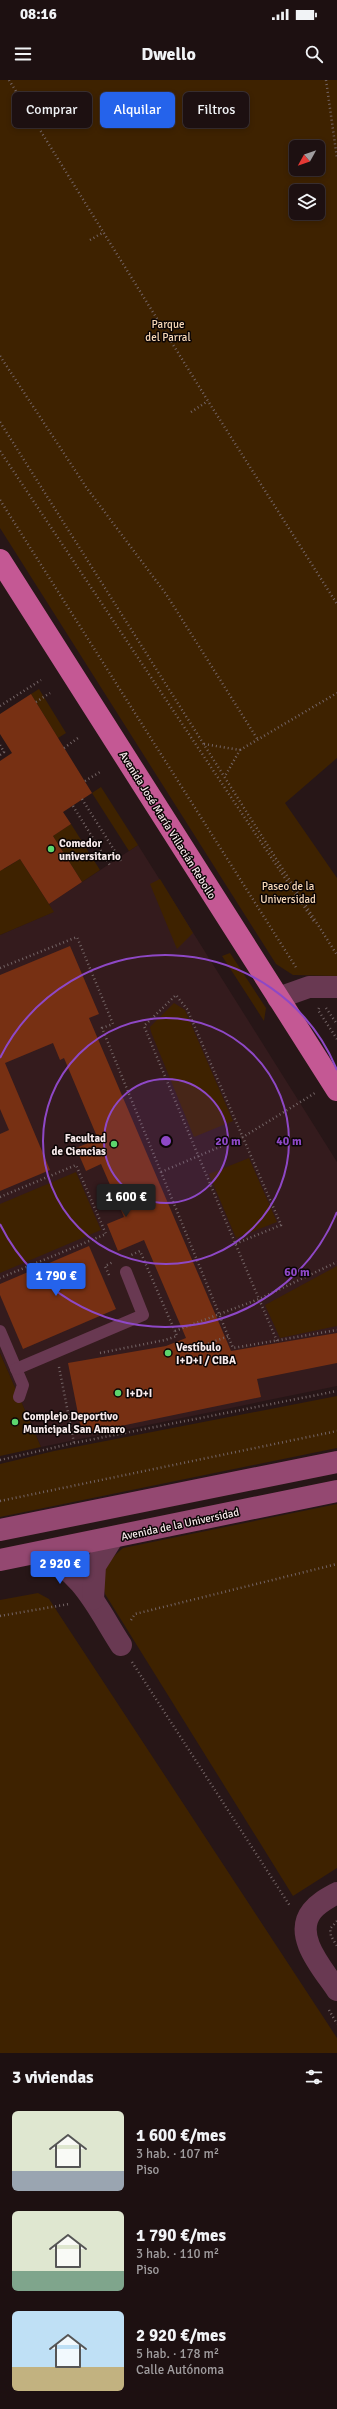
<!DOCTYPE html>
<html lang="es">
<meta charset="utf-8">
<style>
:root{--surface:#1d1011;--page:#25191a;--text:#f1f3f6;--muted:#a09d9f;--line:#3b3031;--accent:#2563eb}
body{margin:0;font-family:Signika,sans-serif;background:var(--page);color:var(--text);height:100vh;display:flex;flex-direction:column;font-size:15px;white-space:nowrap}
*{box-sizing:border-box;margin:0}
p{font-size:13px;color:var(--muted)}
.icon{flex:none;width:22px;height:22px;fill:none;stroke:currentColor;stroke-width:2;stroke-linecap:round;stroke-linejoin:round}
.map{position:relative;height:1973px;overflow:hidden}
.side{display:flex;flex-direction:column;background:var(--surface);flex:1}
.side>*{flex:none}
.top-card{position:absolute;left:12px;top:12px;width:313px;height:36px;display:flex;gap:8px}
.needle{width:26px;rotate:230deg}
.controls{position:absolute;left:289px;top:60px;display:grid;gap:8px}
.controls a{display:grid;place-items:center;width:36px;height:36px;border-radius:6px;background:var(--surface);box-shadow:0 2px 6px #0003,0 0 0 1px var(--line);font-size:20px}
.price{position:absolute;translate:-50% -34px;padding:0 9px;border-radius:4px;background:var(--accent);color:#fff;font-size:13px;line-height:26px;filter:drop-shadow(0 1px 2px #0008)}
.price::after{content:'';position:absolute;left:50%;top:24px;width:12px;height:9px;margin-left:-6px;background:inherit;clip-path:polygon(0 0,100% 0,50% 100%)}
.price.on{background:#222;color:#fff}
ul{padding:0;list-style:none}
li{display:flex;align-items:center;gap:12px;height:100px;padding:0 12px}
li span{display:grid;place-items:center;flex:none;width:112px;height:80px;border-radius:6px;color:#555}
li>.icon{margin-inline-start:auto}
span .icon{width:48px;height:48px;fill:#fffc;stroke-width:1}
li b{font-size:17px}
h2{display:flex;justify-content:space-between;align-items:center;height:48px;padding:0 12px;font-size:17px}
.tag{padding:0 14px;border-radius:6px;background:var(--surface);box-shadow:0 2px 6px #0003,0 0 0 1px var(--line);font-size:14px;line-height:36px}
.tag.on{background:var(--accent);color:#fff}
.status{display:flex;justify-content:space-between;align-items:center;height:28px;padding:0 20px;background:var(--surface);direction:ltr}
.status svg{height:11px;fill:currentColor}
header{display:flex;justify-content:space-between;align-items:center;height:52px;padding:0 12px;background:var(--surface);font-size:18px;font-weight:800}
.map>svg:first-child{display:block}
.built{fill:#341b1d}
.green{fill:#3e2200;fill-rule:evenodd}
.building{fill:#773013}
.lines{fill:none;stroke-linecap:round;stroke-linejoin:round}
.path{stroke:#746566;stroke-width:2.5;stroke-dasharray:1 3;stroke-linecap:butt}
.service{stroke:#693952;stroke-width:12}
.minor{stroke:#693952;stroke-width:22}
.secondary{stroke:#944871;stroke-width:22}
.trunk{stroke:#c45894;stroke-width:22}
.ring{fill:none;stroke:#8e48c6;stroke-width:2}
.poi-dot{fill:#5cd56d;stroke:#0b0505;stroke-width:1.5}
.labels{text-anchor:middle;stroke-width:3;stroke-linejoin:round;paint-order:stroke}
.park-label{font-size:11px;fill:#f7d8b8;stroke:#0b0505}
.street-label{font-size:11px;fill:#f7eaeb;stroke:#0b0505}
.poi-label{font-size:11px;font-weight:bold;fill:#f7eaeb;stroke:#0b0505;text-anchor:start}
.centre{fill:#8e48c6;stroke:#0b0505;stroke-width:2}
.ring-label{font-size:12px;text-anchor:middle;font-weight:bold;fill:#8e48c6;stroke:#0b0505;stroke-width:3;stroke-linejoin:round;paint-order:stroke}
</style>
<div class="status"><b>08:16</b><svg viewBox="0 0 49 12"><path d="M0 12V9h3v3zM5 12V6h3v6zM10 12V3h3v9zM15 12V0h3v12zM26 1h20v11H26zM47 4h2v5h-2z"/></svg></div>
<header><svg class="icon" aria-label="menu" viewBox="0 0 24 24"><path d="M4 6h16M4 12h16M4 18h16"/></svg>Dwello<svg class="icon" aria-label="search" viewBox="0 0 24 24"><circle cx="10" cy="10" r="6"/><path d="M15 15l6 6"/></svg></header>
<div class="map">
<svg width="337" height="1973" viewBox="0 0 337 1973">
<rect width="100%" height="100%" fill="#271617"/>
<!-- built -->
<polygon class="built" points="138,765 337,1082 337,1306 41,1367 0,1273 0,855 53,832 49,824"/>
<!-- green -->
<g class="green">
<path d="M 0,0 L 337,0 L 337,678 L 285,723 L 337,798 L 337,896 L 293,895 L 276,884 L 0,448 ZM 296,67 L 318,67 L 318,89 L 296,89 ZM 296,111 L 318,111 L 318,133 L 296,133 Z"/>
<polygon points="39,609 66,653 58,658 31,614"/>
<polygon points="101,707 138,765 129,771 92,713"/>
<polygon points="71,744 100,790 82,802 53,756"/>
<polygon points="20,779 54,832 0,855 0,782 4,789"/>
<polygon points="160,799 193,853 177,869 150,804"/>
<polygon points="230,873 266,928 264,941 222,876"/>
<polygon points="174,923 185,930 233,1041 194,1057 151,952 150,947"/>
<polygon points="249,1078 277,1142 236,1158 209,1094"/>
<polygon points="76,1092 101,1150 0,1193 0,1124"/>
<polygon points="337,1186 337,1246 280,1258 265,1225"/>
<polygon points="0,1273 41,1367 0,1376"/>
<polygon points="337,1316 337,1368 0,1437 0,1384 54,1371"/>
<path d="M 337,1424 L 337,1788 L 293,1816 L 105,1514 C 100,1492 106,1482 123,1468 Z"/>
<polygon points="38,1513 49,1519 337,1958 337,1973 0,1973 0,1520"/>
</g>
<!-- building -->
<g class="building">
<polygon points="31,614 92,713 63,732 71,744 53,756 82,802 49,824 20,779 0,791 0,681 12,673 0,654 0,634"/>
<polygon points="70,866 99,934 89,938 231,1271 337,1253 337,1283 257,1299 261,1317 82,1354 68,1283 166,1266 186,1258 144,1160 118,1171 107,1144 124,1137 101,1084 86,1091 76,1068 98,1059 64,978 60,980 53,963 5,983 50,1090 0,1111 0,1054 9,1050 0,1029 0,895"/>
<polygon points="89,1166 116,1229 23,1269 0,1215 0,1204"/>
</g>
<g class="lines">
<!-- path -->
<g class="path">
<polyline points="9,0 208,321 337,524"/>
<polyline points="326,0 337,78"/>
<polyline points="90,160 104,152"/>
<polyline points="0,276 86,407 166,514 258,660"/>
<polyline points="191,332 208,321"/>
<polyline points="0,342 337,875"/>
<polyline points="0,371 315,843"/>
<polyline points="0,420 297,889"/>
<polyline points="36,622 50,613"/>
<polyline points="0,626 41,600"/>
<polyline points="204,664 240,670 225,696"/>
<polyline points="0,665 4,672 0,675"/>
<polyline points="64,668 78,658"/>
<polyline points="240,670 337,613"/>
<polyline points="85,701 100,692"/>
<polyline points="82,719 121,781"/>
<polyline points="73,726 111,787"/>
<polyline points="0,888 77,857 113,944 102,948 233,1268 337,1250"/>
<polyline points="319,928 318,930 337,959"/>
<polyline points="326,928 337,944"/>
<polyline points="161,1092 243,1057 315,1013"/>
<polyline points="0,1117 76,1085 106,1154 0,1198"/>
<polyline points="109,1195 105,1186 113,1182"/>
<path d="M 175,1251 L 259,1219 C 220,1128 182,1037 144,946 L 176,915 L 187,929 L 281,1145 L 235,1164"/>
<polyline points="277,1261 259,1219 337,1182"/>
<polyline points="193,1269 229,1256"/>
<polyline points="100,1273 165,1260 177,1256 140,1171 129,1176"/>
<polyline points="59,1287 74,1363"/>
<polyline points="0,1380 74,1363 337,1311"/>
<polyline points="0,1421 337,1351"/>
<polyline points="0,1536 69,1524"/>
<polyline points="131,1540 135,1534 337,1484"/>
<polyline points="132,1582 290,1826"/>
<polyline points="337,1841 330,1849 331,1856 337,1866"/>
<polyline points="329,1930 337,1944"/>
</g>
<!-- service -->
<g class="service">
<polyline points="0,1251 23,1305 19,1317"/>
<polyline points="16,1289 143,1235 126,1192"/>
</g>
<!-- minor -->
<g class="minor">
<polyline points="278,918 309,907 337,907"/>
<path d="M 39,1473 C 83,1492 96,1526 121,1565"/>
<polyline points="93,1519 95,1486 112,1459"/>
<path d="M 337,1813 C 328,1818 318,1823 312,1831 C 292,1856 324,1890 337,1910"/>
</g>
<!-- secondary -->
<g class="secondary">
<polyline points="0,1450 337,1382"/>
<polyline points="0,1480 337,1411"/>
</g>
<!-- trunk -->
<polyline class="trunk" points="0,480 337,1010"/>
</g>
<!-- distance rings -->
<circle cx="166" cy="1061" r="62" fill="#8e48c6" fill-opacity=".12"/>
<g class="ring">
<circle cx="166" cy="1061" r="62"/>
<circle cx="166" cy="1061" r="123"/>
<path d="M337 1132A185 185 0 0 1 0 1144M0 978A185 185 0 0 1 337 990"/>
</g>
<!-- markers -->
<g class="poi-dot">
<circle cx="51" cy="769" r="4"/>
<circle cx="114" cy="1064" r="4"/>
<circle cx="168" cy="1273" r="4"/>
<circle cx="118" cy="1313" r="4"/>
<circle cx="15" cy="1342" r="4"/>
</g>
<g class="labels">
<!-- park labels -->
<g class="park-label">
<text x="168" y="248">Parque<tspan x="168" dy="13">del Parral</tspan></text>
<text x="288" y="810">Paseo de la<tspan x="288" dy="13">Universidad</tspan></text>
</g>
<!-- street labels -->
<g class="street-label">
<text transform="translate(168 745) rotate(58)" y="4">Avenida José María Villacián Rebollo</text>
<text transform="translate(180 1444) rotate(-12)" y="4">Avenida de la Universidad</text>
</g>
<!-- poi labels -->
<g class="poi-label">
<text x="59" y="767">Comedor<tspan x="59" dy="13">universitario</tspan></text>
<text x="106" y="1062" text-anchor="end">Facultad<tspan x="106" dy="13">de Ciencias</tspan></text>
<text x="176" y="1271">Vestíbulo<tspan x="176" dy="13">I+D+I / CIBA</tspan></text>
<text x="126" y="1317">I+D+I</text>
<text x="23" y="1340">Complejo Deportivo<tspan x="23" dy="13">Municipal San Amaro</tspan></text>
</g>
</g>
<circle cx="166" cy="1061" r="6" class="centre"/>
<g class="ring-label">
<text x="228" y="1065">20 m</text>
<text x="289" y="1065">40 m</text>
<text x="297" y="1196">60 m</text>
</g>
</svg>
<div class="controls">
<a><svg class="needle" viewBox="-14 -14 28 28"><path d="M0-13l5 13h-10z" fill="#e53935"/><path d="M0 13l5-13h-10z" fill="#a09d9f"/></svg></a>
<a><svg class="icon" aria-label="layers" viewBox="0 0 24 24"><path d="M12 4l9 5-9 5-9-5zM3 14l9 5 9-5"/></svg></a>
</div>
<b class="price on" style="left:126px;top:1138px">1 600 €</b>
<b class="price" style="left:56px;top:1217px">1 790 €</b>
<b class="price" style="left:60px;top:1505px">2 920 €</b>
<div class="top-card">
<a class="tag">Comprar</a>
<a class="tag on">Alquilar</a>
<a class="tag">Filtros</a>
</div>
</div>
<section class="side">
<h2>3 viviendas<svg class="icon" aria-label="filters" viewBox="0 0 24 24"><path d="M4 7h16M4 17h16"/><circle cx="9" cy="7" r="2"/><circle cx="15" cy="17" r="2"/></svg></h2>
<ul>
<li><span style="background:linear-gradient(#dfe7d0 75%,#9aa5b1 0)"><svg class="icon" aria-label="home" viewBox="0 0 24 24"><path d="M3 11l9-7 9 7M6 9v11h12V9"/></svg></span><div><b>1 600 €/mes</b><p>3 hab. · 107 m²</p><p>Piso</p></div></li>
<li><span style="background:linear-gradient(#dfe7d0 75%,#7fa58c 0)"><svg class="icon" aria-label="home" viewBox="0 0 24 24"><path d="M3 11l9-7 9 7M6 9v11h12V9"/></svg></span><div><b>1 790 €/mes</b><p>3 hab. · 110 m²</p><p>Piso</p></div></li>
<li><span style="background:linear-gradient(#bfe0f5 70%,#c2b280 0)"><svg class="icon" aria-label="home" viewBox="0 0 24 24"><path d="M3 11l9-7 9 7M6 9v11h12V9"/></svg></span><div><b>2 920 €/mes</b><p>5 hab. · 178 m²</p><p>Calle Autónoma</p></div></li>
</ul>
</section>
